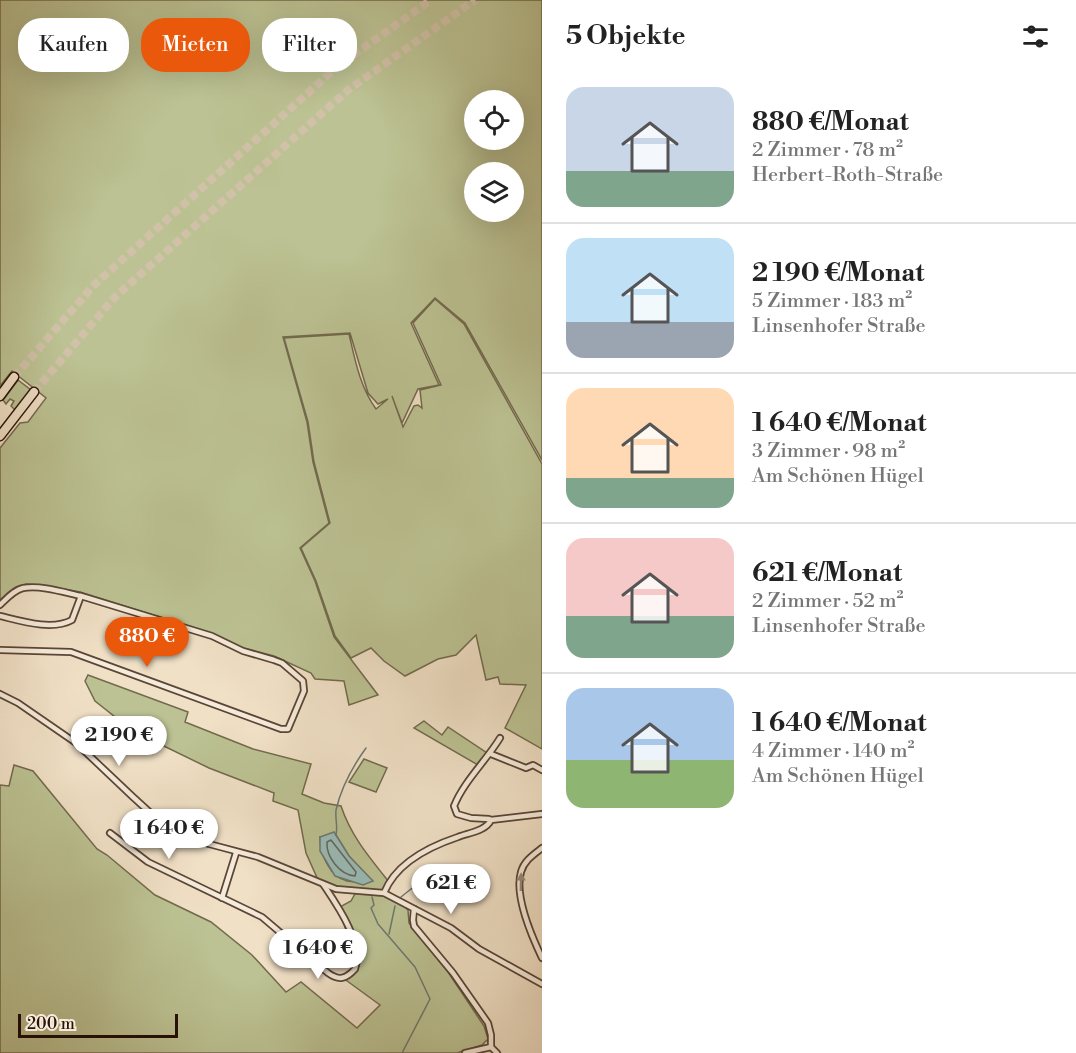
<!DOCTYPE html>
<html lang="de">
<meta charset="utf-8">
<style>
:root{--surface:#fff;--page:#f2f2f2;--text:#222;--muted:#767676;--line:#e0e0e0;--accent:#ea580c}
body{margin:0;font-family:"Libre Bodoni",serif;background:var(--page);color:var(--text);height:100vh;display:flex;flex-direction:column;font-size:22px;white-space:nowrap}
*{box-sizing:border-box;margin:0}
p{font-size:20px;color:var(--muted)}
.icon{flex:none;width:33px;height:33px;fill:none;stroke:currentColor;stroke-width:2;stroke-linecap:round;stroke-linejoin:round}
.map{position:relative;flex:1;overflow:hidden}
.panel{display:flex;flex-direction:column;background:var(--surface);width:534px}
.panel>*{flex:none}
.guide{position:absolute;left:18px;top:18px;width:434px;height:54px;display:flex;gap:12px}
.tools{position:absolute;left:464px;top:90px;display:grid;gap:12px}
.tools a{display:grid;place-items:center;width:60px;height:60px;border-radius:50%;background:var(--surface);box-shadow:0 6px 24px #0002;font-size:30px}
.scale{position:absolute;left:18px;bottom:15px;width:160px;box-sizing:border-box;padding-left:6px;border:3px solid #291107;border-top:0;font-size:16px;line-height:21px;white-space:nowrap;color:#291107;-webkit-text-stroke:4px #f5ebda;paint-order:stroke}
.price{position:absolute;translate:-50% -51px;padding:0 14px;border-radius:21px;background:#fff;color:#222;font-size:20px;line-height:39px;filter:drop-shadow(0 2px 3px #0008)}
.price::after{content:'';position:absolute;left:50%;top:36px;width:18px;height:14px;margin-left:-9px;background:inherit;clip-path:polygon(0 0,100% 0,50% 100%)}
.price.active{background:var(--accent);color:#fff}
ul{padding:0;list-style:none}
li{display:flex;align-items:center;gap:18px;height:150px;padding:0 24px}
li+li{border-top:2px solid var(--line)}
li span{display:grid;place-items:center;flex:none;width:168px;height:120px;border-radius:18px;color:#555}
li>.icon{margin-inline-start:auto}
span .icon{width:72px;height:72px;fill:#fffc;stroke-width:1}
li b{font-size:26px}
h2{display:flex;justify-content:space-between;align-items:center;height:72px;padding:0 24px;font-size:26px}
.tag{padding:0 21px;border-radius:24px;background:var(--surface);box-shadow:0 6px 24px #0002;font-size:21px;line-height:54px}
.tag.active{background:var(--accent);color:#fff}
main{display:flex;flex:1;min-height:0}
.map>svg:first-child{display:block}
.green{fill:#bcc293;stroke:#726a4d;stroke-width:1.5;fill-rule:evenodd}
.water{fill:#9abdb8;stroke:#6d7871;stroke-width:1.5}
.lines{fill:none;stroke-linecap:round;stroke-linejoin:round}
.shore{stroke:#626760;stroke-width:1.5}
.stream{stroke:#6d7871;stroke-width:1.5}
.motorway-tunnel{stroke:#d2c1a9;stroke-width:8;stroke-dasharray:8 4;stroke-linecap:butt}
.minor-casing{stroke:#5b4537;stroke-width:8}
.motorway-casing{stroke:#291107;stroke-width:11}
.minor{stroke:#f5ebda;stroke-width:4.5}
.motorway{stroke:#f0e0c6;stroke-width:8}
.oneway{fill:#99897b}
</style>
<main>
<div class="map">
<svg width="542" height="1053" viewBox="0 0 542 1053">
<rect width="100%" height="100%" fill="#f0e0c6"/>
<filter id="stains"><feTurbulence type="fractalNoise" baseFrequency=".00333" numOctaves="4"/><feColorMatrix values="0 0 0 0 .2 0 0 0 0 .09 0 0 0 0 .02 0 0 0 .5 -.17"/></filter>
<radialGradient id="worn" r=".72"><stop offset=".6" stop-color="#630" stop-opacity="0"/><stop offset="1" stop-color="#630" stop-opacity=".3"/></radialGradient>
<!-- green -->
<g class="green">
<path d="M 0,0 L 542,0 L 542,460 L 465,323 L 435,298 L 411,323 L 439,385 L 418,389 L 402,423 L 392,396 L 403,427 L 414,406 L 418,405 L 422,408 L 420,390 L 441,385 L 413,323 L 435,299 L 464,324 L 542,464 L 542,749 L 505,728 L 526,685 L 500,684 L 498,677 L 486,680 L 476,635 L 456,655 L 438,659 L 405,676 L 384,661 L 371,648 L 351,658 L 335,636 L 316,581 L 301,548 L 330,523 L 314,462 L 308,422 L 284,338 L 349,334 C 355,360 360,387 376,409 L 388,399 L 378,404 L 368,393 L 350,333 L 283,337 L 307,422 L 313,462 L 329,523 L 300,548 L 315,581 L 334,637 L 378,695 L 349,705 L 344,681 L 315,679 L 311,673 L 274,656 L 240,647 L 211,633 L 80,592 L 48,586 L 26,584 L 16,588 L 0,600 L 0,605 L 0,448 L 20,423 L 28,422 L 46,398 L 12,371 L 0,386 ZM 474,100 L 513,100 L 513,140 L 474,140 ZM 474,172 L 513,172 L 513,212 L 474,212 Z"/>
<polygon points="18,380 31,390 15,410 11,406 14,401 10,399 6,404 3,400"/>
<path d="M 88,675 L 188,712 L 185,722 L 253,749 L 311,764 L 302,794 L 324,803 L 341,806 C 351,836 369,857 389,882 L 385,893 L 401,903 L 408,910 L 409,923 L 448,972 L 484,1026 L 488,1039 L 482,1045 L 457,1053 L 0,1053 L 0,785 L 9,786 L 14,765 L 33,771 L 97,849 L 107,855 L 155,895 L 211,922 L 252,955 L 286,992 L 301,982 L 357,1028 L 380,1005 L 343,978 L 353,968 L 355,954 L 338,908 L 351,901 L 356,892 L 319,882 L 306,853 L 298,810 L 273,801 L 274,793 L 209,768 L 133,731 L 95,701 L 85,681 ZM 336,835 L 349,856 L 372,881 C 365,881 355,883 347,881 C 329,877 320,853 320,837 Z"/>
<polygon points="424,721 442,735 448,727 487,753 478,765 414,728"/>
<polygon points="364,759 387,768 376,792 349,782"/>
</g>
<!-- water -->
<polygon class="water" points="334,832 349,856 373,881 363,885 335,876 320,851 320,837"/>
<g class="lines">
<!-- shore -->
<path class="shore" d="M 331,840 L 356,872 L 355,876 C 340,875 326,857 327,842 Z"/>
<!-- stream -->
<g class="stream">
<path d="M 336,835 C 338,826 335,819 336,810 C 341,788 353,766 366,748"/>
<polyline points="441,874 446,872"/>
<polyline points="372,897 374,905 371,908 378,924 415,967 430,999 402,1053"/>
<polyline points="401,897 411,889 430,878"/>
<polyline points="389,934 395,906"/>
</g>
<!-- motorway-tunnel -->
<g class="motorway-tunnel">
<polyline points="14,377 94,285 338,66 431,0"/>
<polyline points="34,392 114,298 348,90 475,0"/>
</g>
<defs>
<g id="minor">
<path d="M 0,605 C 6,599 14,590 23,588 C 41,585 63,592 81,596 L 212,636 L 243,651 L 274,660 L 282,663 L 303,681 L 304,691 L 288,729 L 281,729 L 71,652 L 0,650"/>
<path d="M 0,616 C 21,621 52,631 72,620 L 81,596"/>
<polyline points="0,694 18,703 76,743 133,797 156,818 169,826 209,844 258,857 336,889 384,893 451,928 479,949 542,984"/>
<polyline points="491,754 526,768 533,765 542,770"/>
<path d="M 491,820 L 489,819 L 471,818 L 457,814 L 454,806 C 464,781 486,761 500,738"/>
<path d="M 110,833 L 148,862 L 262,917 L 328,973 C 339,981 346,979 355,969 C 364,943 337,905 323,884"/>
<path d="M 542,848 C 533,855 524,861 521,872 C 514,896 532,937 542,958"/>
<path d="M 384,893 C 396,863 428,847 458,837 C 468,833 486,831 491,820 L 542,814"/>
<polyline points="222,898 236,853"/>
<polyline points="414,909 413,920 414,926 453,973 488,1023 491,1035 491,1047 497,1053"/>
<polyline points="465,1053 491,1047"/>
</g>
<g id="motorway">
<polyline points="0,396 14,377"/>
<polyline points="0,436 34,392"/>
</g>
</defs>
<!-- minor casing -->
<use href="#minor" class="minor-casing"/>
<!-- motorway casing -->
<use href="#motorway" class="motorway-casing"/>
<!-- minor -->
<use href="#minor" class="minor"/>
<!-- motorway -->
<use href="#motorway" class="motorway"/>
</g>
<!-- one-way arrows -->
<defs><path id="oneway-solid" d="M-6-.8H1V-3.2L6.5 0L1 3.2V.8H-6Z" transform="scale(1.5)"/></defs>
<use class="oneway" href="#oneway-solid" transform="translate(521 882) rotate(-89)"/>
<rect width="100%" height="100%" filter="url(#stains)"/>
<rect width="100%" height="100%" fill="url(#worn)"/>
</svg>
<div class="tools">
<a><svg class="icon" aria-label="locate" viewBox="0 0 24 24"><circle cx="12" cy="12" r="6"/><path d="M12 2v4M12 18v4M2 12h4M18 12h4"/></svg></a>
<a><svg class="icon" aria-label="layers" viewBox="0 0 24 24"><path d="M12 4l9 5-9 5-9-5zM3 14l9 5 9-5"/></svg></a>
</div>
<div class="scale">200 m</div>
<b class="price active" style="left:147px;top:668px">880 €</b>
<b class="price" style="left:119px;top:767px">2 190 €</b>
<b class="price" style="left:169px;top:860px">1 640 €</b>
<b class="price" style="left:451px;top:915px">621 €</b>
<b class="price" style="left:318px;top:980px">1 640 €</b>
<div class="guide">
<a class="tag">Kaufen</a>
<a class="tag active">Mieten</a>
<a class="tag">Filter</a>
</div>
</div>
<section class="panel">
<h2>5 Objekte<svg class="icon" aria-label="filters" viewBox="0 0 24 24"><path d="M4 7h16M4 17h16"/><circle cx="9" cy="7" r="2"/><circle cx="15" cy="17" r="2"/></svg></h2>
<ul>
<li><span style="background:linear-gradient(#c9d6e8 70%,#7fa58c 0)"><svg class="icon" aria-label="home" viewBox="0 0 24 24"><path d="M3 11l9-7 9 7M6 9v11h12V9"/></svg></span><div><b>880 €/Monat</b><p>2 Zimmer · 78 m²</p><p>Herbert-Roth-Straße</p></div></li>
<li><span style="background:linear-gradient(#bfe0f5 70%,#9aa5b1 0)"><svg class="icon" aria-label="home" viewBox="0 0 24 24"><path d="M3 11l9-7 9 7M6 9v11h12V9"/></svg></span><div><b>2 190 €/Monat</b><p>5 Zimmer · 183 m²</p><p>Linsenhofer Straße</p></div></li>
<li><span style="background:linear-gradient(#ffd9b3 75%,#7fa58c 0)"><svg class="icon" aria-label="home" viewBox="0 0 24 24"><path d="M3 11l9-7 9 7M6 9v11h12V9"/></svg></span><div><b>1 640 €/Monat</b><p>3 Zimmer · 98 m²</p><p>Am Schönen Hügel</p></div></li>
<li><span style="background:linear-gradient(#f6c9c9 65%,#7fa58c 0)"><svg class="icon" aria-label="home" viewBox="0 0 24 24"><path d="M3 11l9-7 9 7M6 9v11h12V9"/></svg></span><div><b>621 €/Monat</b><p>2 Zimmer · 52 m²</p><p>Linsenhofer Straße</p></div></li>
<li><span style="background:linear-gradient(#a9c7e8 60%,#8fb573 0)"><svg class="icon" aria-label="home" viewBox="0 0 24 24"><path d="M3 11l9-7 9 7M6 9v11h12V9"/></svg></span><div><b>1 640 €/Monat</b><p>4 Zimmer · 140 m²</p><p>Am Schönen Hügel</p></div></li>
</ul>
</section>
</main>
